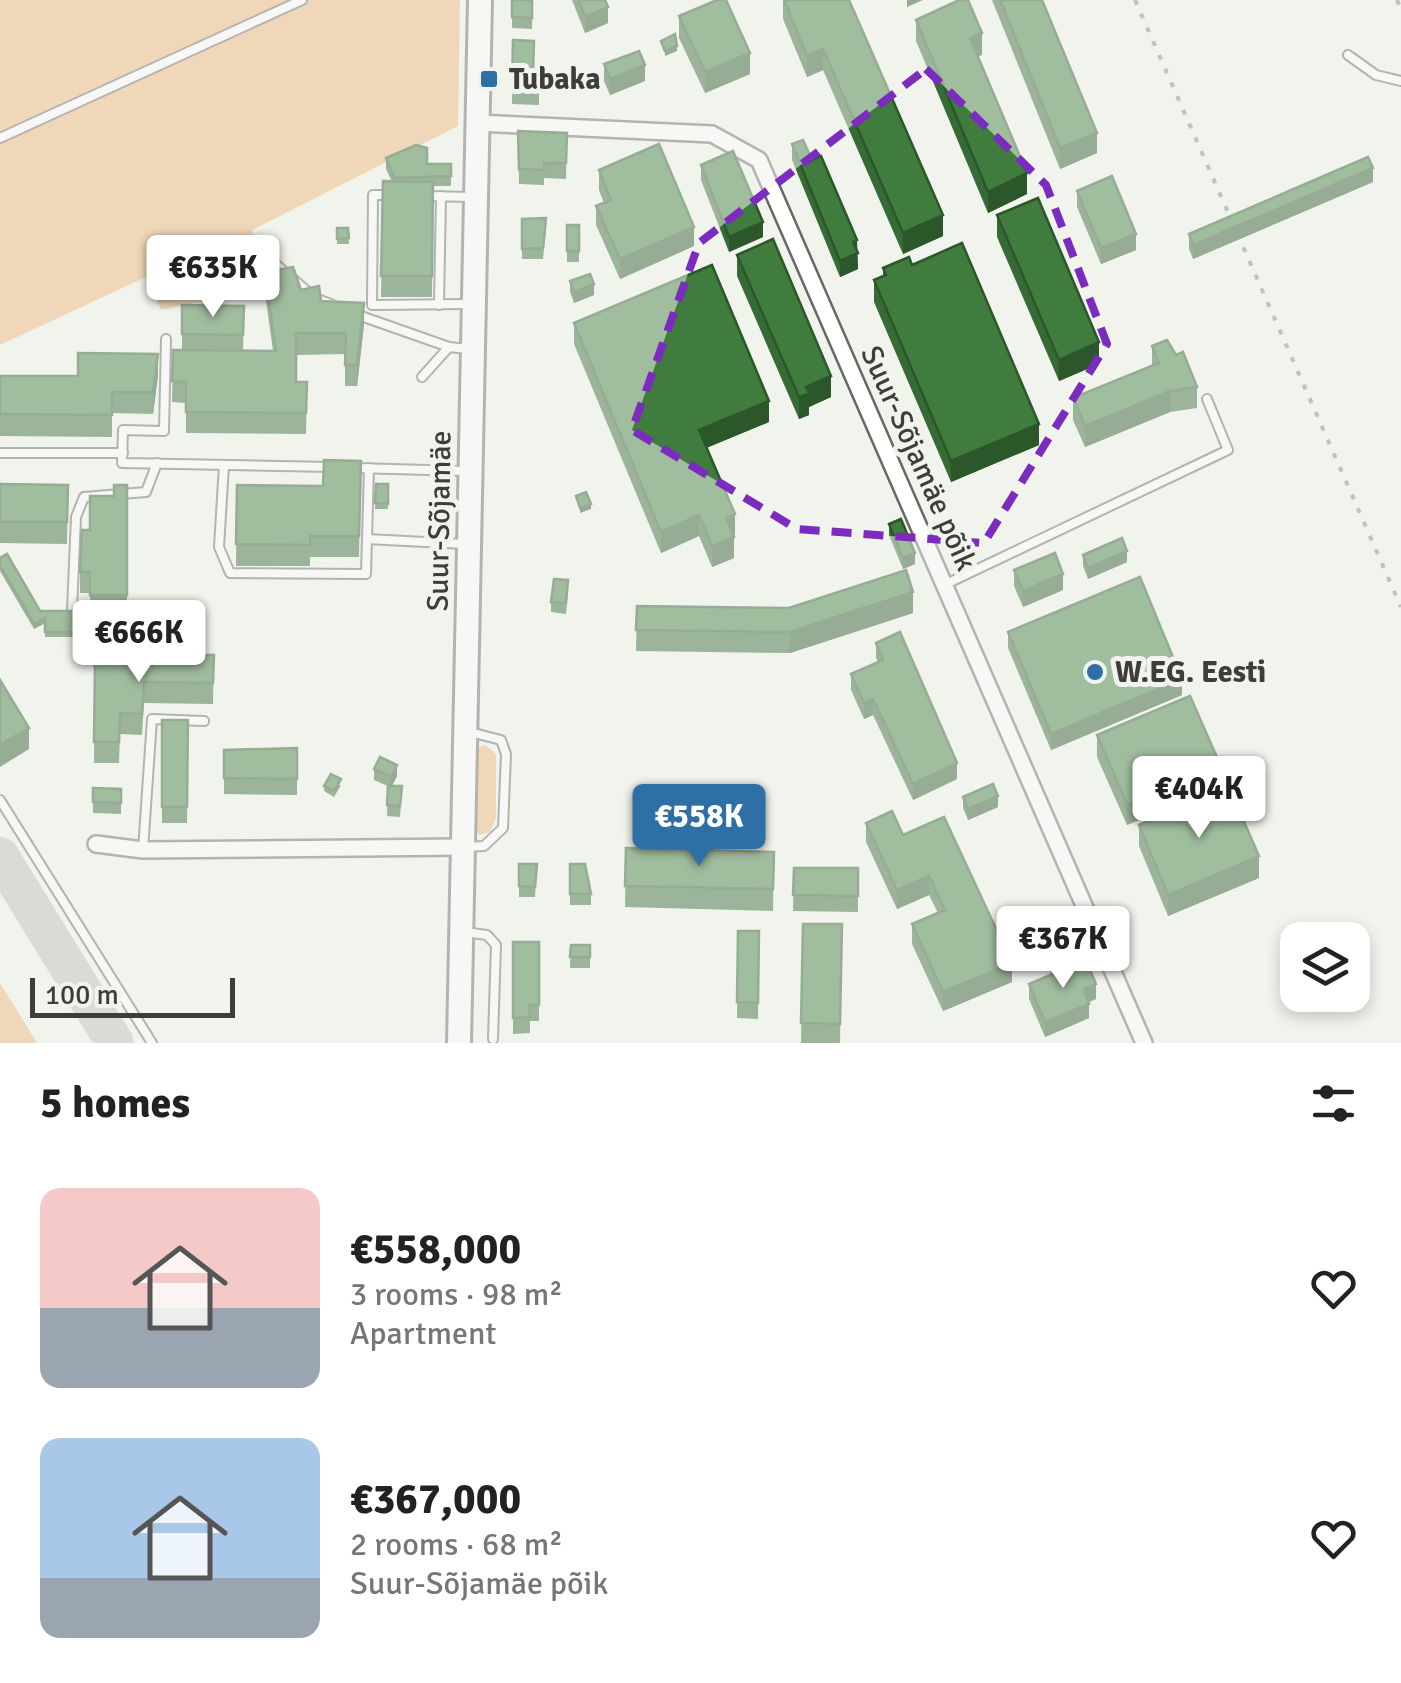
<!DOCTYPE html>
<meta charset="utf-8">
<style>
:root{--surface:#fff;--page:#f2f2f2;--text:#222;--muted:#767676;--accent:#2e70a6}
body{margin:0;font-family:Signika,sans-serif;background:var(--page);color:var(--text);height:100vh;display:flex;flex-direction:column;font-size:38px;white-space:nowrap}
*{box-sizing:border-box;margin:0}
p{font-size:32px;color:var(--muted)}
.icon{flex:none;width:55px;height:55px;fill:none;stroke:currentColor;stroke-width:2;stroke-linecap:round;stroke-linejoin:round}
.map{position:relative;height:1043px;overflow:hidden}
.side{display:flex;flex-direction:column;background:var(--surface);flex:1}
.side>*{flex:none}
.controls{position:absolute;left:1280px;top:922px;display:grid;gap:20px}
.controls a{display:grid;place-items:center;width:90px;height:90px;border-radius:20px;background:var(--surface);box-shadow:0 5px 15px #0003;font-size:50px}
.scale{position:absolute;left:30px;bottom:25px;width:205px;box-sizing:border-box;padding-left:10px;border:5px solid #3d3d3b;border-top:0;font-size:28px;line-height:35px;white-space:nowrap;color:#3d3d3b;-webkit-text-stroke:8px #f1f3ed;paint-order:stroke}
.price{position:absolute;translate:-50% -85px;padding:0 22px;border-radius:10px;background:#fff;color:#222;font-size:32px;line-height:65px;filter:drop-shadow(0 2px 5px #0008)}
.price::after{content:'';position:absolute;left:50%;top:60px;width:30px;height:22px;margin-left:-15px;background:inherit;clip-path:polygon(0 0,100% 0,50% 100%)}
.price.selected{background:var(--accent);color:#fff}
ul{padding:0;list-style:none}
li{display:flex;align-items:center;gap:30px;height:250px;padding:0 40px}
li span{display:grid;place-items:center;flex:none;width:280px;height:200px;border-radius:20px;color:#555}
li>.icon{margin-inline-start:auto}
span .icon{width:120px;height:120px;fill:#fffc;stroke-width:1}
li b{font-size:42px}
h2{display:flex;justify-content:space-between;align-items:center;height:120px;padding:0 40px;font-size:42px}
.map>svg:first-child{display:block}
.green{fill:#f2b77a}
.lines{fill:none;stroke-linecap:round;stroke-linejoin:round}
.taxiway{stroke:#bcbeb8;stroke-width:38}
.service-casing{stroke:#686965;stroke-width:12}
.minor-casing{stroke:#686965;stroke-width:20}
.secondary-casing{stroke:#686965;stroke-width:28}
.service{stroke:#fff;stroke-width:8}
.minor{stroke:#fff;stroke-width:15}
.secondary{stroke:#fff;stroke-width:22}
.rail{stroke:#878884;stroke-width:4;stroke-dasharray:5 10;stroke-linecap:butt}
.wall{fill:#366b35}
.shaded-wall{fill:#2c572b}
.building{fill:#3f7c3e;stroke:#2c572b;stroke-width:2.5}
.marked{fill:none;stroke:#7b2cbf;stroke-width:8;stroke-dasharray:20 12;stroke-linejoin:round}
.poi-dot{fill:#2e70a6;stroke:#f1f3ed;stroke-width:4}
.labels{text-anchor:middle;stroke-width:10;stroke-linejoin:round;paint-order:stroke}
.poi-label{font-size:30px;font-weight:bold;fill:#3d3d3b;stroke:#f1f3ed;text-anchor:start}
.street-label{font-size:30px;fill:#3d3d3b;stroke:#f1f3ed}
</style>
<div class="map">
<svg width="1401" height="1043" viewBox="0 0 1401 1043">
<rect width="100%" height="100%" fill="#f1f3ed"/>
<!-- green -->
<g class="green">
<polygon points="0,0 460,0 458,126 252,230 263,289 161,310 146,277 0,345"/>
<polygon points="485,745 496,754 496,818 490,832 480,835 476,831 478,747"/>
<polygon points="0,983 37,1043 0,1043"/>
</g>
<g class="lines">
<!-- taxiway -->
<polyline class="taxiway" points="0,856 115,1043"/>
<defs>
<g id="service">
<polyline points="1348,55 1376,75 1401,81"/>
<polyline points="0,138 302,0"/>
<polyline points="391,195 373,195 372,305 469,304"/>
<polyline points="425,196 471,197"/>
<polyline points="271,260 315,298 331,304"/>
<polyline points="439,305 441,196"/>
<polyline points="358,315 449,347 468,349"/>
<polyline points="166,339 164,431 123,430 122,463 331,467"/>
<polyline points="422,377 449,347"/>
<polyline points="0,453 123,453"/>
<polyline points="224,465 219,547 230,573 366,574 369,468"/>
<polyline points="355,468 466,471"/>
<polyline points="367,539 464,544"/>
<polyline points="944,585 1228,450 1207,399"/>
<polyline points="72,610 76,517 84,497 146,492 157,463"/>
<polyline points="0,800 152,1043"/>
<polyline points="466,847 484,846 503,828 506,754 501,740 470,732"/>
<polyline points="143,850 152,719 204,721"/>
<polyline points="464,932 487,935 496,945 493,1039"/>
</g>
<g id="minor">
<polyline points="477,123 712,134 759,160 1144,1043"/>
<polyline points="96,844 143,850 463,847"/>
</g>
<polyline id="secondary" points="459,1043 480,0"/>
</defs>
<!-- service casing -->
<use href="#service" class="service-casing"/>
<!-- minor casing -->
<use href="#minor" class="minor-casing"/>
<!-- secondary casing -->
<use href="#secondary" class="secondary-casing"/>
<!-- service -->
<use href="#service" class="service"/>
<!-- minor -->
<use href="#minor" class="minor"/>
<!-- secondary -->
<use href="#secondary" class="secondary"/>
<!-- rail -->
<g class="rail">
<polyline points="1135,0 1401,607"/>
<polyline points="1397,0 1401,9"/>
</g>
</g>
<!-- wall -->
<g class="wall">
<polygon points="512,0 533,0 532,29 512,28"/>
<polygon points="572,0 605,0 608,23 585,33"/>
<polygon points="783,0 849,0 943,236 903,254 823,70 807,77 783,19"/>
<polygon points="992,0 1042,0 1097,153 1060,169"/>
<polygon points="679,16 750,74 705,93 679,38"/>
<polygon points="916,20 982,55 978,56 1027,194 988,213 916,41"/>
<polygon points="513,40 534,74 539,74 539,105 512,104"/>
<polygon points="604,64 645,81 610,95 604,81"/>
<polygon points="518,131 567,133 566,179 544,178 544,185 519,184"/>
<polygon points="792,144 812,160 857,252 858,269 840,277 792,160"/>
<polygon points="386,158 427,164 451,164 451,186 433,186 432,297 381,297 383,181 392,182 386,169"/>
<polygon points="701,165 763,237 729,252 701,180"/>
<polygon points="599,170 694,246 620,279 596,225 596,206 604,203 599,190"/>
<polygon points="1373,182 1193,259 1189,249 1189,234"/>
<polygon points="1077,191 1136,250 1101,264 1077,207"/>
<polygon points="997,215 1099,364 1059,381 997,237"/>
<polygon points="522,219 546,229 543,259 522,259"/>
<rect x="567" y="225" width="12" height="37"/>
<polygon points="337,228 348,228 349,244 337,244"/>
<polygon points="737,255 831,397 809,407 809,415 799,419 737,276"/>
<polygon points="912,265 1039,445 951,482 874,302 874,280 883,276 883,268"/>
<polygon points="265,272 364,324 357,386 345,386 345,354 296,355 296,382 307,382 306,434 186,433 186,403 172,402 173,350 182,350 182,305 244,306 243,351 273,351 265,293"/>
<polygon points="570,281 594,295 574,303 570,292"/>
<polygon points="574,323 769,422 706,448 735,535 733,536 734,558 712,567 699,536 661,553 574,344"/>
<polygon points="1152,346 1197,387 1197,408 1170,412 1085,447 1073,420 1073,398 1152,366"/>
<polygon points="158,375 153,414 112,413 112,437 0,436 0,376"/>
<polygon points="361,461 359,557 310,557 310,566 236,566 237,485 323,486"/>
<polygon points="0,484 68,485 67,544 0,543"/>
<polygon points="376,484 388,484 388,509 375,509"/>
<polygon points="127,485 127,616 90,616 90,593 80,593 80,572 90,530 114,496"/>
<polygon points="889,524 915,564 903,569 889,535"/>
<polygon points="1083,555 1127,562 1088,579 1083,566"/>
<polygon points="0,558 40,611 76,632 76,637 45,637 45,623 34,629 0,571"/>
<polygon points="1014,570 1063,590 1023,607 1014,586"/>
<polygon points="568,591 566,614 551,612 551,602"/>
<polygon points="637,606 913,613 790,653 636,651"/>
<polygon points="1008,632 1182,695 1051,750 1008,648"/>
<polygon points="876,643 957,779 913,800 873,715 864,719 851,690 851,674 878,662 876,658"/>
<polygon points="214,655 213,704 144,703 142,735 120,734 119,763 94,763 95,659 120,660"/>
<polygon points="162,720 188,720 187,823 162,823"/>
<polygon points="1097,735 1220,786 1127,825 1097,757"/>
<polygon points="297,748 297,795 224,794 224,750"/>
<polygon points="374,769 397,776 392,786 402,786 400,817 387,816 388,786 374,780"/>
<polygon points="341,785 334,797 324,791 324,786"/>
<polygon points="93,788 121,789 121,814 93,813"/>
<polygon points="963,797 998,807 968,820 963,808"/>
<polygon points="866,823 903,835 1012,982 943,1011 912,944 912,924 938,913 929,895 897,909 866,842"/>
<polygon points="1139,825 1259,878 1168,916 1139,846"/>
<polygon points="626,848 774,852 773,911 625,907"/>
<polygon points="519,864 537,864 535,897 519,897"/>
<polygon points="570,864 591,894 591,905 570,905"/>
<polygon points="794,868 858,868 858,912 793,911"/>
<polygon points="803,924 842,924 840,1043 801,1043"/>
<polygon points="738,931 759,931 758,1019 737,1018"/>
<polygon points="513,942 539,942 539,1021 530,1021 530,1033 513,1034"/>
<polygon points="571,945 590,945 590,968 570,968"/>
<polygon points="1029,984 1096,999 1089,1002 1089,1018 1045,1037 1029,999"/>
</g>
<!-- shaded-wall -->
<g class="shaded-wall">
<polygon points="907,0 923,0 907,7"/>
<polygon points="608,7 608,23 585,33 585,17"/>
<polygon points="982,33 982,55 970,59 970,38"/>
<polygon points="677,46 677,51 665,56 665,51"/>
<polygon points="823,49 823,70 807,77 807,56"/>
<polygon points="750,53 750,74 705,93 705,72"/>
<polygon points="645,65 645,81 610,95 610,79"/>
<polygon points="1097,133 1097,153 1060,169 1060,148"/>
<polygon points="1373,168 1373,182 1193,259 1193,245"/>
<polygon points="1027,173 1027,194 988,213 988,192"/>
<polygon points="943,215 943,236 903,254 903,233"/>
<polygon points="763,222 763,237 729,252 729,237"/>
<polygon points="694,227 694,246 620,279 620,259"/>
<polygon points="1136,234 1136,250 1101,264 1101,248"/>
<polygon points="857,240 858,269 840,277 840,261 853,242"/>
<polygon points="594,284 594,295 574,303 574,292"/>
<polygon points="364,303 364,324 357,386 357,365"/>
<polygon points="1099,342 1099,364 1059,381 1059,360"/>
<polygon points="158,354 158,375 153,414 153,392"/>
<polygon points="831,376 831,397 809,407 809,415 799,419 799,397 806,387"/>
<polygon points="1170,391 1170,412 1085,447 1085,426"/>
<polygon points="769,401 769,422 699,451 699,430"/>
<polygon points="1039,424 1039,445 951,482 951,461"/>
<polygon points="591,504 591,509 580,513 580,508"/>
<polygon points="735,514 735,535 726,539 726,518"/>
<polygon points="699,515 699,536 661,553 661,532"/>
<polygon points="734,537 734,558 712,567 712,546"/>
<polygon points="1127,551 1127,562 1088,579 1088,568"/>
<polygon points="915,553 915,564 903,569 903,558"/>
<polygon points="1063,574 1063,590 1023,607 1023,591"/>
<polygon points="913,592 913,613 790,653 790,632"/>
<polygon points="45,618 45,623 34,629 34,624"/>
<polygon points="1182,679 1182,695 1051,750 1051,734"/>
<polygon points="873,699 873,715 864,719 864,703"/>
<polygon points="29,728 29,749 0,767 0,745"/>
<polygon points="957,763 957,779 913,800 913,784"/>
<polygon points="1220,764 1220,786 1127,825 1127,804"/>
<polygon points="397,765 397,776 391,787 391,777"/>
<polygon points="998,796 998,807 968,820 968,809"/>
<polygon points="1259,856 1259,878 1168,916 1168,895"/>
<polygon points="929,876 929,895 897,909 897,890"/>
<polygon points="1012,963 1012,982 943,1011 943,992"/>
<polygon points="1096,984 1096,999 1084,1004 1084,989"/>
<polygon points="1089,1004 1089,1018 1045,1037 1045,1022"/>
</g>
<!-- building -->
<g class="building">
<polygon points="512,0 532,0 532,18 512,17"/>
<polygon points="579,0 605,0 608,7 585,17"/>
<polygon points="717,0 726,0 750,53 705,72 679,16"/>
<polygon points="784,0 849,0 943,215 903,233 823,49 807,56"/>
<polygon points="959,0 968,0 982,33 970,38 1027,173 988,192 916,20"/>
<polygon points="1000,0 1042,0 1097,133 1060,148"/>
<polygon points="675,34 677,46 665,51 661,41"/>
<polygon points="513,40 534,41 533,74 539,74 539,88 512,88"/>
<polygon points="639,51 645,65 610,79 604,64"/>
<polygon points="518,131 567,133 566,163 544,163 544,170 519,169"/>
<polygon points="803,140 812,160 821,156 857,240 853,242 858,253 840,261 792,144"/>
<polygon points="659,144 694,227 620,259 596,206 611,200 599,170"/>
<polygon points="416,145 427,148 427,164 451,164 451,176 394,178 386,158"/>
<polygon points="733,151 763,222 729,237 701,165"/>
<polygon points="1368,157 1373,168 1193,245 1189,234"/>
<polygon points="1112,176 1136,234 1101,248 1077,191"/>
<polygon points="383,181 433,182 432,276 381,276"/>
<polygon points="1038,198 1099,342 1059,360 997,215"/>
<polygon points="546,218 543,248 522,249 522,219"/>
<rect x="567" y="225" width="12" height="26"/>
<polygon points="337,228 348,228 349,238 337,239"/>
<polygon points="773,239 831,376 806,387 809,394 799,397 737,255"/>
<polygon points="962,243 1039,424 951,461 874,280 886,275 883,268 909,257 912,265"/>
<polygon points="712,265 769,401 699,430 735,514 726,518 734,537 712,546 699,515 661,532 574,323"/>
<polygon points="293,267 301,290 319,286 321,301 364,303 357,365 345,365 346,333 296,333 296,382 307,382 306,413 186,412 186,382 172,381 173,350 276,351 265,272"/>
<polygon points="590,274 594,284 574,292 570,281"/>
<polygon points="182,305 244,306 243,335 182,334"/>
<polygon points="1167,340 1176,355 1183,352 1197,387 1170,391 1085,426 1073,398 1159,363 1152,346"/>
<polygon points="78,353 158,354 153,392 112,392 112,415 0,414 0,376 78,376"/>
<polygon points="324,460 361,461 359,536 310,536 310,545 236,544 237,485 323,486"/>
<polygon points="0,484 68,485 67,522 0,522"/>
<polygon points="376,484 388,484 388,504 375,503"/>
<polygon points="114,485 127,485 127,595 90,595 90,572 80,572 82,530 90,530 90,496 114,496"/>
<polygon points="586,492 591,504 580,508 576,496"/>
<polygon points="901,519 915,553 903,558 889,524"/>
<polygon points="1122,538 1127,551 1088,568 1083,555"/>
<polygon points="1055,553 1063,574 1023,591 1014,570"/>
<polygon points="7,554 40,611 75,611 76,632 45,632 45,618 34,624 0,565 0,558"/>
<polygon points="906,570 913,592 790,632 636,630 637,606 789,608"/>
<polygon points="1140,577 1182,679 1051,734 1008,632"/>
<polygon points="554,579 568,580 566,603 551,602"/>
<polygon points="900,632 957,763 913,784 873,699 864,703 851,674 883,660 876,643"/>
<polygon points="121,654 214,655 213,683 144,682 142,714 120,713 119,742 94,742 95,659 120,660"/>
<polygon points="0,680 29,728 0,745"/>
<polygon points="1190,696 1220,764 1127,804 1097,735"/>
<polygon points="162,720 188,720 187,807 162,807"/>
<polygon points="297,748 297,779 224,778 224,750"/>
<polygon points="380,757 397,765 391,777 374,769"/>
<polygon points="331,774 341,779 334,791 324,786"/>
<polygon points="993,784 998,796 968,809 963,797"/>
<polygon points="388,786 402,786 400,806 387,805"/>
<polygon points="1229,787 1259,856 1168,895 1139,825"/>
<polygon points="93,788 121,789 121,803 93,802"/>
<polygon points="892,811 903,835 944,817 1012,963 943,992 912,924 945,910 929,876 897,890 866,823"/>
<polygon points="626,848 774,852 773,889 625,886"/>
<polygon points="519,864 537,864 535,887 519,886"/>
<polygon points="570,864 585,864 591,894 570,894"/>
<polygon points="794,868 858,868 858,896 793,895"/>
<polygon points="803,924 842,924 840,1024 801,1023"/>
<polygon points="738,931 759,931 758,1003 737,1002"/>
<polygon points="513,942 539,942 539,1005 529,1005 530,1017 513,1018"/>
<polygon points="571,945 590,945 590,957 570,957"/>
<polygon points="1086,960 1096,984 1084,989 1089,1004 1045,1022 1029,984"/>
</g>
<!-- marked area -->
<path d="M0 0H1401V1043H0ZM 926,69 L 1046,185 L 1107,344 L 984,543 L 797,529 L 632,430 L 699,243 Z" fill="#f1f3ed" fill-opacity=".55" fill-rule="evenodd"/>
<path class="marked" d="M 926,69 L 1046,185 L 1107,344 L 984,543 L 797,529 L 632,430 L 699,243 Z"/>
<!-- markers -->
<g class="poi-dot">
<rect x="479" y="69" width="20" height="20" rx="5"/>
<circle cx="1095" cy="672" r="10"/>
</g>
<g class="labels">
<!-- poi labels -->
<g class="poi-label">
<text x="509" y="89">Tubaka</text>
<text x="1115" y="682">W.EG. Eesti</text>
</g>
<!-- street labels -->
<g class="street-label">
<text transform="translate(919 458) rotate(66)" y="10">Suur-Sõjamäe põik</text>
<text transform="translate(439 521) rotate(-89)" y="10">Suur-Sõjamäe</text>
</g>
</g>
</svg>
<div class="controls">
<a><svg class="icon" aria-label="layers" viewBox="0 0 24 24"><path d="M12 4l9 5-9 5-9-5zM3 14l9 5 9-5"/></svg></a>
</div>
<div class="scale">100 m</div>
<b class="price" style="left:213px;top:320px">€635K</b>
<b class="price" style="left:139px;top:685px">€666K</b>
<b class="price" style="left:1199px;top:841px">€404K</b>
<b class="price selected" style="left:699px;top:869px">€558K</b>
<b class="price" style="left:1063px;top:991px">€367K</b>
</div>
<section class="side">
<h2>5 homes<svg class="icon" aria-label="filters" viewBox="0 0 24 24"><path d="M4 7h16M4 17h16"/><circle cx="9" cy="7" r="2"/><circle cx="15" cy="17" r="2"/></svg></h2>
<ul>
<li><span style="background:linear-gradient(#f6c9c9 60%,#9aa5b1 0)"><svg class="icon" aria-label="home" viewBox="0 0 24 24"><path d="M3 11l9-7 9 7M6 9v11h12V9"/></svg></span><div><b>€558,000</b><p>3 rooms · 98 m²</p><p>Apartment</p></div><svg class="icon" aria-label="heart" viewBox="0 0 24 24"><path d="M12 20l-8-8c-3-5 5-10 8-4 3-6 11-1 8 4z"/></svg></li>
<li><span style="background:linear-gradient(#a9c7e8 70%,#9aa5b1 0)"><svg class="icon" aria-label="home" viewBox="0 0 24 24"><path d="M3 11l9-7 9 7M6 9v11h12V9"/></svg></span><div><b>€367,000</b><p>2 rooms · 68 m²</p><p>Suur-Sõjamäe põik</p></div><svg class="icon" aria-label="heart" viewBox="0 0 24 24"><path d="M12 20l-8-8c-3-5 5-10 8-4 3-6 11-1 8 4z"/></svg></li>
</ul>
</section>
